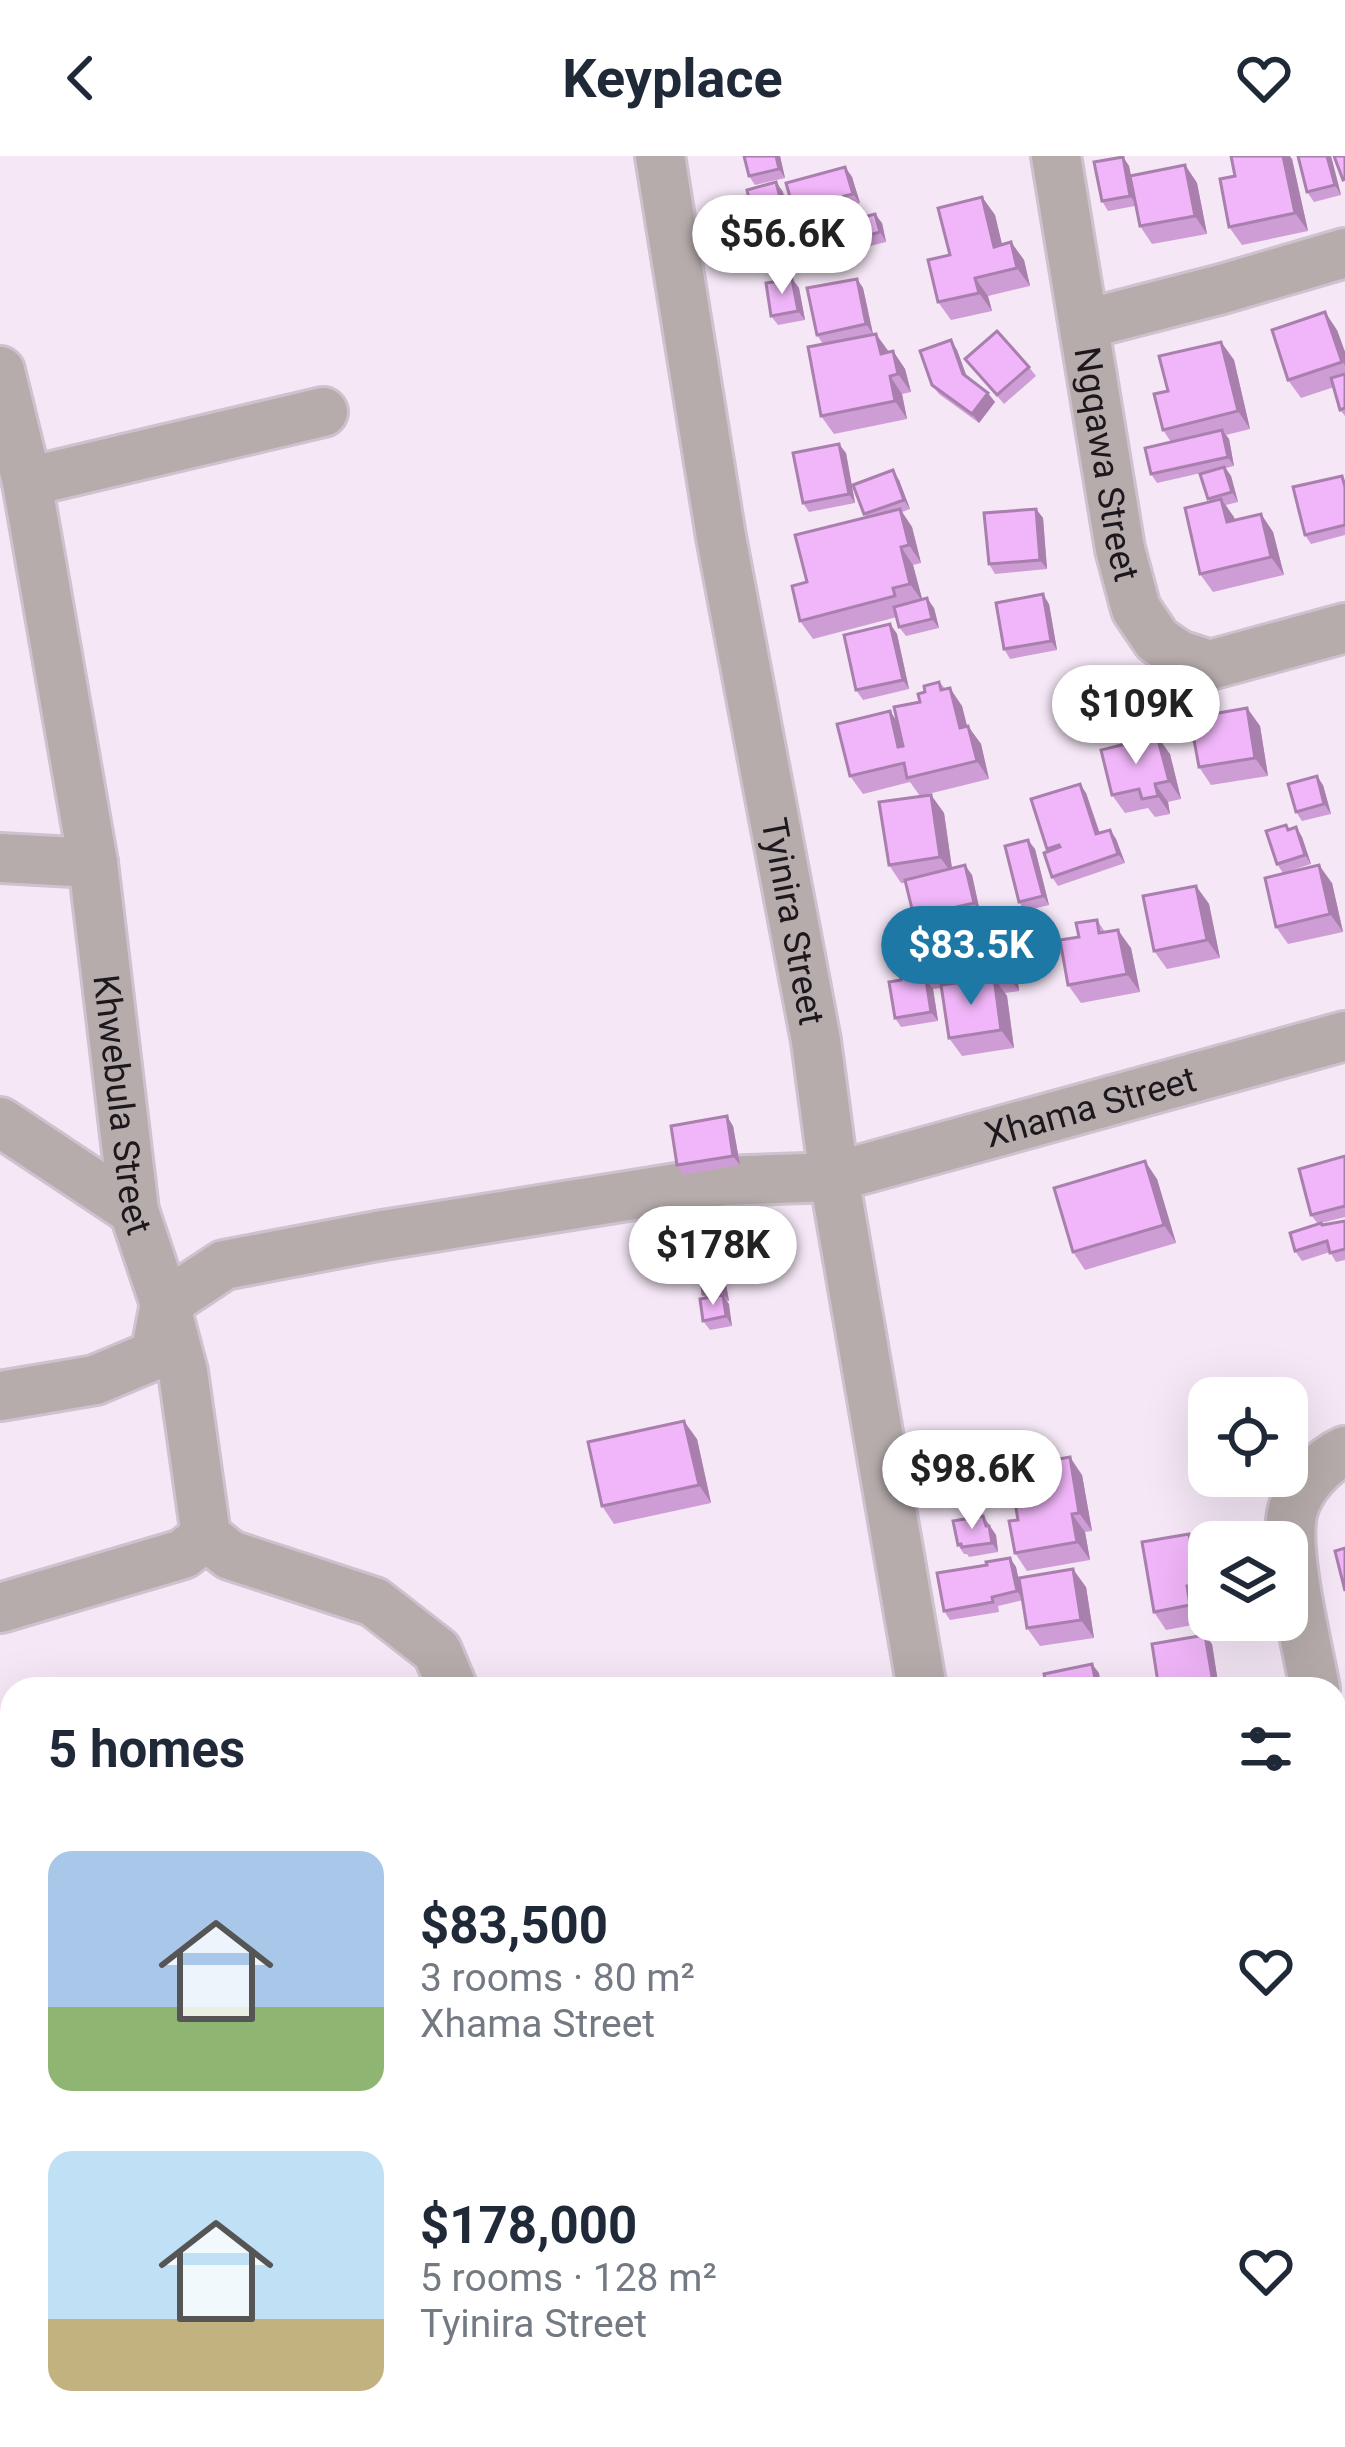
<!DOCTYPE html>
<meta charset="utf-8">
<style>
:root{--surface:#fff;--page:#f6f6f7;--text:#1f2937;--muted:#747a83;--accent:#1e78a6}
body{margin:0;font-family:Roboto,sans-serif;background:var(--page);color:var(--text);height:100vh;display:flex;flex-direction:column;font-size:45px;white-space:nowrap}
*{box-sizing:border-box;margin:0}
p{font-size:39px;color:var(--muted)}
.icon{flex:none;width:66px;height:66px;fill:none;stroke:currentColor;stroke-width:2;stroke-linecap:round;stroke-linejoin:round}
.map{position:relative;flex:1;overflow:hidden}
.drawer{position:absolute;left:0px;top:1521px;width:1347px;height:771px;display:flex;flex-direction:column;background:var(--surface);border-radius:36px 36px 0 0;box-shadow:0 12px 48px #0002}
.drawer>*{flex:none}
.controls{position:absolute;left:1188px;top:1221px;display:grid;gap:24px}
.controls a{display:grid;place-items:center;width:120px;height:120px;border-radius:24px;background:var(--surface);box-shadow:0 12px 48px #0002;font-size:60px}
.price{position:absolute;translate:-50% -102px;padding:0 27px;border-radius:42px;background:#fff;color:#222;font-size:39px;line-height:78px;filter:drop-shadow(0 3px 6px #0008)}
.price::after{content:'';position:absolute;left:50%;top:72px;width:36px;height:27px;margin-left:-18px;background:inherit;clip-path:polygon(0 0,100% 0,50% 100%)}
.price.active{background:var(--accent);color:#fff}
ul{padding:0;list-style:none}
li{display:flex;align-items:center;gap:36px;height:300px;padding:0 48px}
li span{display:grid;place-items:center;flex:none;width:336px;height:240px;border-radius:24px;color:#555}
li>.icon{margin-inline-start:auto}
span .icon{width:144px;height:144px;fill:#fffc;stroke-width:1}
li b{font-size:51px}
h2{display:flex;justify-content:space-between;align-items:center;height:144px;padding:0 48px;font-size:51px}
header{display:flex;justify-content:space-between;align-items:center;height:156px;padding:0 48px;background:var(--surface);font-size:54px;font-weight:700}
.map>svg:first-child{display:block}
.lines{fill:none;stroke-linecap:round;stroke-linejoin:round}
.minor-casing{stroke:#cec2cf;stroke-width:54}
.minor{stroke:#b6acac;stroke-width:48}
.wall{fill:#cf9dd6}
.shaded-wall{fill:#a97fae}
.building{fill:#f1b6f9;stroke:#a97fae;stroke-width:3}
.labels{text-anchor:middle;stroke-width:9;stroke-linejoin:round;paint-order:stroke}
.street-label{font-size:36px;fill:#1c181d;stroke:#fdf8fe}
</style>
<header><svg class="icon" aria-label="back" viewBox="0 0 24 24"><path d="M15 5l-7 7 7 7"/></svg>Keyplace<svg class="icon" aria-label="heart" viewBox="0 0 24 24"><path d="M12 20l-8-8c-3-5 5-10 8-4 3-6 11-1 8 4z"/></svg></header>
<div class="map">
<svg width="1345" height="2291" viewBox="0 0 1345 2291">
<rect width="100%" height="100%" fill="#f5e7f6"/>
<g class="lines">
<defs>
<g id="minor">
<path id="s1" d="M 660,0 L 721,381 L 816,885 L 834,1021 L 922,1533"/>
<path id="s2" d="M 1056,0 L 1120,393 L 1136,453 L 1157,484 L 1179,499 L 1210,509 L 1345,472"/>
<polyline points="1086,168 1222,133 1345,97"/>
<path id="s3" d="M 0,215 L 27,326 L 93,707 L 134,1055 L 165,1148 L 183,1216 L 206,1380 L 230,1399 L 374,1446 L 437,1495 L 453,1533"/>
<polyline points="27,326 323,256"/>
<polyline points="0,702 93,707"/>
<polyline points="0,966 134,1055"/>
<path id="s4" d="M 0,1240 L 95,1224 L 155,1199 L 165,1148 L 224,1109 L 377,1080 L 721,1025 L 834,1021 L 1345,880"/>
<polyline points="0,1452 183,1398 206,1380"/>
<path d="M 1315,1533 C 1307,1488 1284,1399 1292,1357 C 1298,1332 1322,1305 1345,1295"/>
<polyline points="1335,1650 1345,1714"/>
<polyline points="0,1847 12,1845"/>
<polyline points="9,2015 12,2018"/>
<polyline points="0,2196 12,2194"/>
<polyline points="186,2280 193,2291"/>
<polyline points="600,2280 602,2291"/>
<polyline points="1050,2280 1052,2291"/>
<polyline points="96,2291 102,2280"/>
</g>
</defs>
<!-- minor casing -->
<use href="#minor" class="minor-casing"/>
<!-- minor -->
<use href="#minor" class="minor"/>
</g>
<!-- wall -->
<g class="wall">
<polygon points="780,0 785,22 755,29 749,20"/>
<polygon points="1331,0 1341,39 1314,46 1307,36"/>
<polygon points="1123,1 1129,10 1131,20 1185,9 1197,27 1207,78 1152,88 1140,70 1135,50 1108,55 1102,45"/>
<polygon points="1292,3 1308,75 1242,89 1229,71 1235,20"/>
<polygon points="845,11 852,21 860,47 851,49 855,63 882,67 886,86 862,92 856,83 853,69 808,82 813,90 816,106 771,115 764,106 787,84 804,81 799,73"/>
<polygon points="776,26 783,36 789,62 759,69 753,60"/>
<polygon points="982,41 995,59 1002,89 1011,86 1024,104 1030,130 988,140 992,155 951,164 938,146 950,99"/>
<polygon points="792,123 799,132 805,164 778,169 771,160"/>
<polygon points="857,123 863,132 873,178 823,188 817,179"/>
<polygon points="1337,174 1345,196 1345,260 1340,254 1334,231 1301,242 1288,224"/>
<polygon points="951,184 957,194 967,221 995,246 979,267 939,238 932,229"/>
<polygon points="1221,186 1234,204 1250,273 1226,279 1229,283 1234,310 1226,312 1231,320 1238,346 1226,349 1235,364 1261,358 1273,376 1284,419 1213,436 1200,418 1210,346 1201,317 1157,327 1151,318 1171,286 1163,274 1168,235"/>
<polygon points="893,195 905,213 911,236 902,238 907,263 834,278 821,260 889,196"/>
<polygon points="965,203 1029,211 1036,220 1004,248"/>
<polygon points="846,297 855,347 809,356 803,347"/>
<polygon points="899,324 910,353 902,356 912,371 921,407 913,409 922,444 934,452 939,472 906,480 899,471 897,461 813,483 800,465 807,426 866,361 864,358"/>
<polygon points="1345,324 1345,379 1311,388 1305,379"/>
<polygon points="1036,353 1043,362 1047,413 995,418 989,408"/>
<polygon points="1049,448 1057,494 1010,503 1004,493"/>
<polygon points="890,468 897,478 909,533 863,544 856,534"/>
<polygon points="939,526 962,550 967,570 981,588 989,623 920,640 910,626 863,638 850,620 890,555 897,566 920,546 925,536"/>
<polygon points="1247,552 1260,570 1268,620 1211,629 1199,611"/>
<polygon points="1170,598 1181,643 1168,646 1170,658 1155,661 1148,652 1125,657 1112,639"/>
<polygon points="1323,629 1331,658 1302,665 1296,656"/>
<polygon points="1086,637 1100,677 1110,674 1116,683 1125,707 1058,730 1052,721 1047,693"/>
<polygon points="931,639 944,657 952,713 972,719 980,756 920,770 914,761 906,727 901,727 889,709"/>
<polygon points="1286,669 1290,674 1296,671 1302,681 1311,708 1283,717 1277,708"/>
<polygon points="1035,693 1049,749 1025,755 1019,746"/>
<polygon points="1332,727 1343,776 1288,788 1276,771"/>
<polygon points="1196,730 1209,748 1220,802 1167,813 1154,795"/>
<polygon points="1097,764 1105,776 1131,792 1140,836 1081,847 1068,829 1079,781"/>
<polygon points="938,792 945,801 949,828 963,826 1008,795 1015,804 1019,835 1005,837 1007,840 1014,892 962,900 949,882 942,832 933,833 938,865 901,871 895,862 901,824"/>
<polygon points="733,970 740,1009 683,1019 677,1009"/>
<polygon points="1345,1000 1345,1061 1321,1067 1322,1069 1345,1065 1345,1104 1336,1106 1330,1096 1302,1105 1295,1095 1318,1068 1311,1059"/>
<polygon points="1157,1023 1176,1087 1085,1114 1073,1096"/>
<polygon points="719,1114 725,1123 729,1145 727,1145 732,1170 710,1174 703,1165 705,1142 703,1138"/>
<polygon points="697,1283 711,1347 614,1368 602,1350"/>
<polygon points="1082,1319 1092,1375 1085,1376 1090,1404 1027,1415 1015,1397 1018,1364"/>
<polygon points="983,1360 996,1379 998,1396 969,1401 967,1398 964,1398 958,1389"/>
<polygon points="1189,1378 1202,1396 1209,1447 1200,1448 1203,1467 1166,1474 1154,1456"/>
<polygon points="1010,1402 1016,1411 1021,1435 1086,1431 1094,1482 1040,1490 1027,1472 1023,1444 998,1450 999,1456 950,1464 944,1455 987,1409"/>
<polygon points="1212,1488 1219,1533 1159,1533"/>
<polygon points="1345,2138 1345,2278 1335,2280 1335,2139"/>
<polygon points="1316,2280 1334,2280 1336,2291 1324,2291"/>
</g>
<!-- shaded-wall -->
<g class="shaded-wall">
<polygon points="776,0 780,0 785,22 779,13"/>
<polygon points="1283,0 1290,0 1292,3 1308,75 1295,57"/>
<polygon points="1327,0 1331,0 1341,39 1335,29"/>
<polygon points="1123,1 1129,10 1137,49 1130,40"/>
<polygon points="1185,9 1197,27 1207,78 1195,60"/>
<polygon points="845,11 852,21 860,47 853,38"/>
<polygon points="776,26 783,36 789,62 783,53"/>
<polygon points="982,41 995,59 1007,109 994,91"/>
<polygon points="875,58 882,67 886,86 880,76"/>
<polygon points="807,80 813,90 816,106 809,97"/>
<polygon points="1011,86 1024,104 1030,130 1017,112"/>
<polygon points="975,122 988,140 992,155 979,137"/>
<polygon points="792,123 799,132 805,164 798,155"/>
<polygon points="857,123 863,132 873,178 866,168"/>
<polygon points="1325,156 1337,174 1345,196 1345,210"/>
<polygon points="876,178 889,196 881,198"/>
<polygon points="951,184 957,194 969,227 963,218"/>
<polygon points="1221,186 1234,204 1250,273 1238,255"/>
<polygon points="893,195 905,213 911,236 898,218"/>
<polygon points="890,220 902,238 907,263 895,245"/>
<polygon points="988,237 995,246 979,267 972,258"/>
<polygon points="1222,274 1229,283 1234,310 1228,301"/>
<polygon points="839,288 846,297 855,347 849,338"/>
<polygon points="1224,311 1231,320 1238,346 1232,336"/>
<polygon points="893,314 899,324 910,353 904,344"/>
<polygon points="1221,343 1234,361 1240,384 1227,366"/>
<polygon points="900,353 912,371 921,407 909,389"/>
<polygon points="1036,353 1043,362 1047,413 1040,404"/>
<polygon points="1261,358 1273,376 1284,419 1271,401"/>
<polygon points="901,391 913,409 923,446 910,428"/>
<polygon points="1043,438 1049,448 1057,494 1051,485"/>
<polygon points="927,442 934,452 939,472 932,463"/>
<polygon points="890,468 897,478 909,533 903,524"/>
<polygon points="950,532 962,550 972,590 960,572"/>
<polygon points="1247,552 1260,570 1268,620 1255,602"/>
<polygon points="890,555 902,573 911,609 898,591"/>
<polygon points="968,570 981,588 989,623 977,605"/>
<polygon points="1157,580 1170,598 1181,643 1169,625"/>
<polygon points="1317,620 1323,629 1331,658 1324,648"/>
<polygon points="1080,628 1086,637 1103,688 1096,678"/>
<polygon points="1155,628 1168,646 1170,658 1158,640"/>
<polygon points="931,639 944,657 953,719 940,701"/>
<polygon points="1296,671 1302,681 1311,708 1305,699"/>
<polygon points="1110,674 1116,683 1125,707 1118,698"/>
<polygon points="1028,684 1035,693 1049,749 1043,740"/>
<polygon points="965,709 972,719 980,756 974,747"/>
<polygon points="1319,709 1332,727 1343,776 1330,758"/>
<polygon points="1196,730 1209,748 1220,802 1207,784"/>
<polygon points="1118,774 1131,792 1140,836 1127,818"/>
<polygon points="938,792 945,801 949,830 943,821"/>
<polygon points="1008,795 1015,804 1019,835 1012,825"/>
<polygon points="994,822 1007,840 1014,892 1001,874"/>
<polygon points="926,824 933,833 938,865 931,856"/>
<polygon points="727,960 733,970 740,1009 733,1000"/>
<polygon points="1145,1005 1157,1023 1176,1087 1164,1069"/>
<polygon points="719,1114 725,1123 729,1145 722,1136"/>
<polygon points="723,1139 729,1148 732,1170 726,1160"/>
<polygon points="684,1265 697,1283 711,1347 699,1329"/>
<polygon points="1070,1301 1082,1319 1092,1375 1079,1357"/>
<polygon points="1072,1358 1085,1376 1090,1404 1077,1386"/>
<polygon points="983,1360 996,1379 998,1396 992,1387"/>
<polygon points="1189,1378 1202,1396 1209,1446 1197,1429"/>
<polygon points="1010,1402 1016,1411 1023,1444 1017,1435"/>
<polygon points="1073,1413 1086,1431 1094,1482 1081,1464"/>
<polygon points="1187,1430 1200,1448 1203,1467 1190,1449"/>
<polygon points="1205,1479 1212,1488 1219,1533 1213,1527"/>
<polygon points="1092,1508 1099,1517 1102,1533 1097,1533"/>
</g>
<!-- building -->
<g class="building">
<polygon points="744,0 776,0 779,13 749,20"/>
<polygon points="1231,0 1283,0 1295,57 1229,71 1220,23 1235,20"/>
<polygon points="1298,0 1327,0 1335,29 1307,36"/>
<polygon points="1334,0 1345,0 1345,23 1343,24"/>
<polygon points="1123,1 1130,40 1102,45 1094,6"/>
<polygon points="1185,9 1195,60 1140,70 1130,20"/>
<polygon points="845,11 853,38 844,40 850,58 799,73 786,27"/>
<polygon points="776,26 783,53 753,60 747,34"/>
<polygon points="982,41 994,91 1011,86 1017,112 975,122 979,137 938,146 928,104 950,99 938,52"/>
<polygon points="875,58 880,76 856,83 852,64"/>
<polygon points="781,77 783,85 807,80 809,97 764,106 760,81"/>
<polygon points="792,123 798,155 771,160 766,127"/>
<polygon points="857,123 866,168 817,179 807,132"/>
<polygon points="1325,156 1342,206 1288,224 1272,174"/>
<polygon points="997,175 1029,211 997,239 965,203"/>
<polygon points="876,178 881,198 893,195 898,218 890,220 895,245 821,260 808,191"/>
<polygon points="951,184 963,218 988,237 972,258 932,229 920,195"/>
<polygon points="1221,186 1238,255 1163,274 1154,238 1168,235 1159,200"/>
<polygon points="1345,218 1345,252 1340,254 1331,222"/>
<polygon points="1222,274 1228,301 1151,318 1145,292"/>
<polygon points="839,288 849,338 803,347 793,297"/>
<polygon points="1224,311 1232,336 1208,343 1200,318"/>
<polygon points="893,314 904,344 864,358 853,329"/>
<polygon points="1342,320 1345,331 1345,369 1305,379 1293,331"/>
<polygon points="1221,343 1227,366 1261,358 1271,401 1200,418 1185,352"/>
<polygon points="900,353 909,389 901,391 910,428 893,432 895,440 800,465 792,430 807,426 795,379"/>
<polygon points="1036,353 1040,404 989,408 984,357"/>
<polygon points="1043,438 1051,485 1004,493 996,447"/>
<polygon points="927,442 932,463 899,471 894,451"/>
<polygon points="890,468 903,524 856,534 844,479"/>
<polygon points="939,526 941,534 950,532 960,572 968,570 977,605 907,622 904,607 850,620 837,568 890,555 898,591 903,590 894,551 920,546 918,538 925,536 924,530"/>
<polygon points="1247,552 1255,602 1199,611 1190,562"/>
<polygon points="1157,580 1169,625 1155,628 1158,640 1142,643 1139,633 1112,639 1101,594"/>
<polygon points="1317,620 1324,648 1296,656 1288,628"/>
<polygon points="1080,628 1096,678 1110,674 1118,698 1052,721 1044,697 1060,691 1059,689 1047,693 1031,643"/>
<polygon points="931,639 940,701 889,709 879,646"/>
<polygon points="1286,669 1288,674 1296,671 1305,699 1277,708 1266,675"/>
<polygon points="1028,684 1043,740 1019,746 1005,690"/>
<polygon points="965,709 974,747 914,761 905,724"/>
<polygon points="1319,709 1330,758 1276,771 1265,722"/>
<polygon points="1196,730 1207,784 1154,795 1143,740"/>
<polygon points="1097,764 1099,777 1118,774 1127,818 1068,829 1060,784 1079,781 1076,767"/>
<polygon points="938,792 943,821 926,824 931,856 895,862 889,826 901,824 896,798"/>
<polygon points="1008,795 1012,825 998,827 994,822 963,826 960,803"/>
<polygon points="994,822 1001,874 949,882 941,829"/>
<polygon points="727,960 733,1000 677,1009 671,970"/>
<polygon points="1345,1000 1345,1050 1311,1059 1299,1013"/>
<polygon points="1145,1005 1164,1069 1073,1096 1054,1032"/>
<polygon points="1345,1065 1345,1093 1330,1097 1327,1085 1295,1095 1290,1077 1321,1067 1322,1069"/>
<polygon points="719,1114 722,1136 703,1138 700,1117"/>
<polygon points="723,1139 726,1160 703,1165 700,1143"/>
<polygon points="684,1265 699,1329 602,1350 588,1286"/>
<polygon points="1070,1301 1079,1357 1072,1358 1077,1386 1015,1397 1009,1365 1018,1364 1009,1312"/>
<polygon points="983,1360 986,1370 989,1370 992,1387 962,1391 961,1388 958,1389 953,1365"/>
<polygon points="1189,1378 1197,1429 1187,1430 1190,1449 1154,1456 1142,1386"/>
<polygon points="1345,1392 1345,1435 1335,1395"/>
<polygon points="1010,1402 1017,1435 992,1441 993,1446 944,1455 937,1417 987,1409 986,1406"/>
<polygon points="1073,1413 1081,1464 1027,1472 1019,1422"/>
<polygon points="1205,1479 1213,1527 1177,1533 1159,1533 1152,1488"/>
<polygon points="1092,1508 1097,1533 1039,1533 1046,1527 1044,1518"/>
<polygon points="1271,1529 1271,1533 1232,1533"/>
<polygon points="1345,2138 1345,2174 1335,2175 1335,2139"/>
<polygon points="1345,2192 1345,2258 1335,2260 1335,2193"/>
<polygon points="1212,2280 1212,2291 1159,2291 1158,2283"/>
</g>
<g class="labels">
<!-- street labels -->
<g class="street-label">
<text dy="13" stroke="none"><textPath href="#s2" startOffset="312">Ngqawa Street</textPath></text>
<text dy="13" stroke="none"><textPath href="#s1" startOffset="777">Tyinira Street</textPath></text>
<text dy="13" stroke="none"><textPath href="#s3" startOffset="744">Khwebula Street</textPath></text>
<text dy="13" stroke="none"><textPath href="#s4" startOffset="1167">Xhama Street</textPath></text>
</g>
</g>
</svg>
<div class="controls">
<a><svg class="icon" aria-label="locate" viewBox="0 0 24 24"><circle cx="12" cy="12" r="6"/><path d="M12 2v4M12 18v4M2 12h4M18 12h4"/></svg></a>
<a><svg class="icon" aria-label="layers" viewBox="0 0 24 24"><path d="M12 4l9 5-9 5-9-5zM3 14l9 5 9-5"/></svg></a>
</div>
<b class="price" style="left:782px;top:141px">$56.6K</b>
<b class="price" style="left:1136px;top:611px">$109K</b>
<b class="price active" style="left:971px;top:852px">$83.5K</b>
<b class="price" style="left:713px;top:1152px">$178K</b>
<b class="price" style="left:972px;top:1376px">$98.6K</b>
<section class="drawer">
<h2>5 homes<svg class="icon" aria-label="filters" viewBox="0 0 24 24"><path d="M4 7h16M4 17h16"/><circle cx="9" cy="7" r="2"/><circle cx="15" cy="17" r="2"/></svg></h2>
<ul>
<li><span style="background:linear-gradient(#a9c7e8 65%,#8fb573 0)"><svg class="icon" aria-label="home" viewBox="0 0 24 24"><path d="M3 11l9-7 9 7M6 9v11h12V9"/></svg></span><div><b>$83,500</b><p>3 rooms · 80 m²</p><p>Xhama Street</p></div><svg class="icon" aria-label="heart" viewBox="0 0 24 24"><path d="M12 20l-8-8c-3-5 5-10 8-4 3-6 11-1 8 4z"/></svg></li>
<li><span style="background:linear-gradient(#bfe0f5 70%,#c2b280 0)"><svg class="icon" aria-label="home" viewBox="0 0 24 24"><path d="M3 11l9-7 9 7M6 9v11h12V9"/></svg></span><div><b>$178,000</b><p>5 rooms · 128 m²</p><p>Tyinira Street</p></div><svg class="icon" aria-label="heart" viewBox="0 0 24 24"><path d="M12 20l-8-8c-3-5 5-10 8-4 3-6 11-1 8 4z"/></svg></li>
</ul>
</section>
</div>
